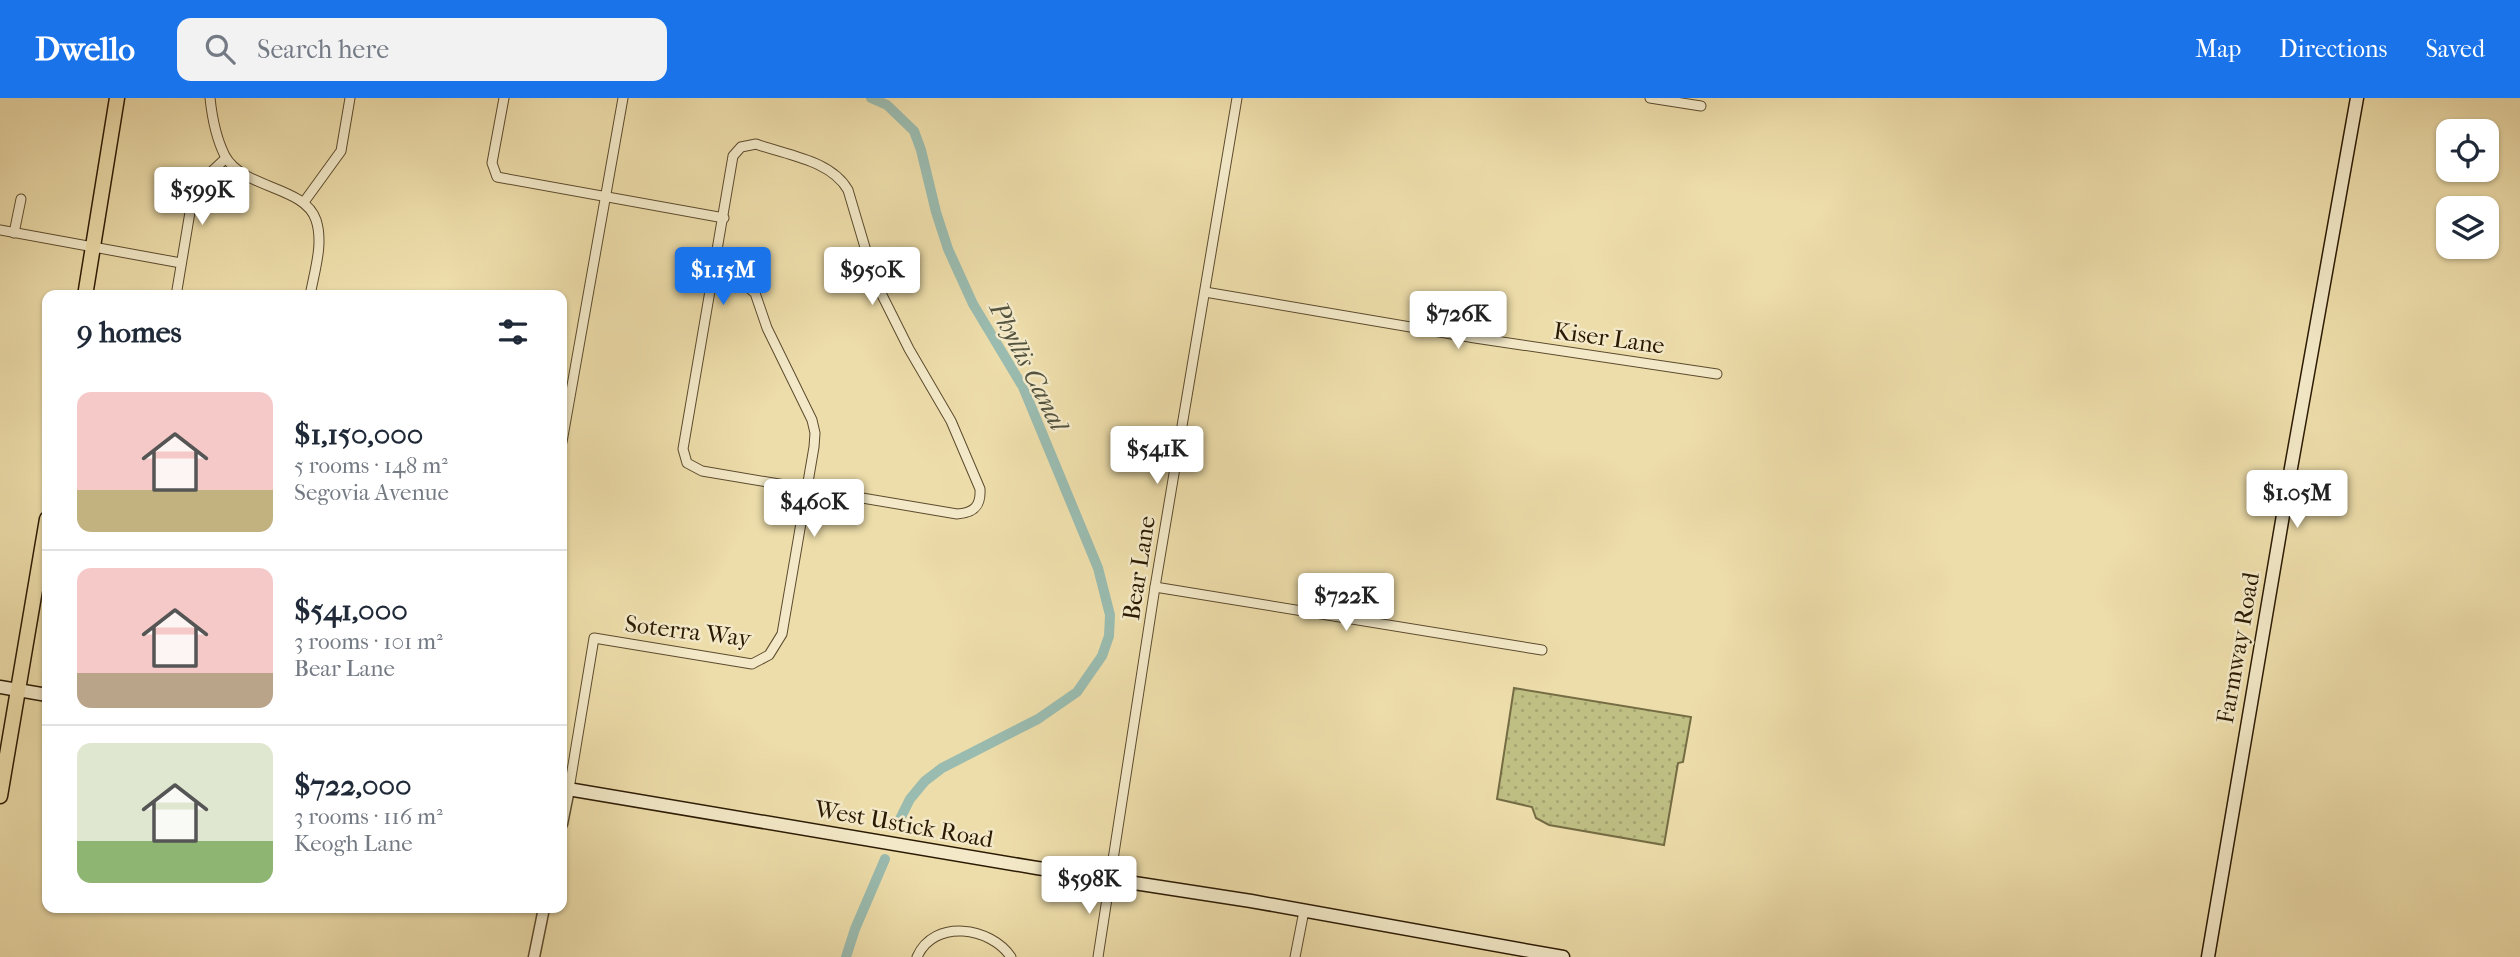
<!DOCTYPE html>
<meta charset="utf-8">
<style>
:root{--surface:#fff;--page:#f2f2f3;--text:#1f2937;--muted:#747a83;--line:#e0e1e3;--accent:#1a73e8}
body{margin:0;font-family:"IM FELL French Canon",serif;background:var(--page);color:var(--text);height:100vh;display:flex;flex-direction:column;font-size:26px;white-space:nowrap}
*{box-sizing:border-box;margin:0}
p{font-size:23px;color:var(--muted)}
.icon{flex:none;width:38px;height:38px;fill:none;stroke:currentColor;stroke-width:2;stroke-linecap:round;stroke-linejoin:round}
.map{position:relative;flex:1;overflow:hidden}
.side{position:absolute;left:42px;top:192px;width:525px;height:623px;display:flex;flex-direction:column;background:var(--surface);border-radius:14px;box-shadow:0 2px 5px #0004}
.side>*{flex:none}
.controls{position:absolute;left:2436px;top:21px;display:grid;gap:14px}
.controls a{display:grid;place-items:center;width:63px;height:63px;border-radius:14px;background:var(--surface);box-shadow:0 2px 5px #0004;font-size:35px}
.price{position:absolute;translate:-50% -60px;padding:0 16px;border-radius:7px;background:#fff;color:#222;font-size:23px;line-height:46px;filter:drop-shadow(0 2px 4px #0008)}
.price::after{content:'';position:absolute;left:50%;top:42px;width:21px;height:16px;margin-left:-10px;background:inherit;clip-path:polygon(0 0,100% 0,50% 100%)}
.price.selected{background:var(--accent);color:#fff}
ul{padding:0;list-style:none}
li{display:flex;align-items:center;gap:21px;height:175px;padding:0 35px}
li+li{border-top:2px solid var(--line)}
li span{display:grid;place-items:center;flex:none;width:196px;height:140px;border-radius:14px;color:#555}
li>.icon{margin-inline-start:auto}
span .icon{width:84px;height:84px;fill:#fffc;stroke-width:1}
li b{font-size:30px}
h2{display:flex;justify-content:space-between;align-items:center;height:84px;padding:0 35px;font-size:30px}
header{display:flex;align-items:center;gap:42px;box-sizing:border-box;height:98px;padding:0 35px;background:var(--accent);color:#fff}
header strong{font-size:33px}
nav{display:flex;gap:38px;margin-inline-start:auto;font-size:24px}
.search{width:490px;height:63px;background:var(--page);display:flex;align-items:center;gap:18px;box-sizing:border-box;padding:0 24px;border-radius:14px;color:var(--muted);font-size:26px}
.map>svg:first-child{display:block}
.grass{fill:url(#grass-dots);stroke:#756c44;stroke-width:2}
.lines{fill:none;stroke-linecap:round;stroke-linejoin:round}
.canal{stroke:#9abbaf;stroke-width:10}
.minor-casing{stroke:#5c4b2d;stroke-width:11}
.tertiary-casing{stroke:#5c4b2d;stroke-width:13}
.secondary-casing{stroke:#2b1a03;stroke-width:15}
.primary-casing{stroke:#2b1a03;stroke-width:17}
.minor{stroke:#f3e9c8;stroke-width:9}
.tertiary{stroke:#f3e9c8;stroke-width:10}
.secondary{stroke:#f3e9c8;stroke-width:12}
.primary{stroke:#edddaa;stroke-width:14}
.labels{text-anchor:middle;stroke-width:5;stroke-linejoin:round;paint-order:stroke}
.street-label{font-size:24px;fill:#2b1a03;stroke:#f3e9c8}
.water-label{font-size:26px;font-style:italic;fill:#52523f;stroke:#f3e9c8}
</style>
<header>
<strong>Dwello</strong>
<div class="search"><svg class="icon" aria-label="search" viewBox="0 0 24 24"><circle cx="10" cy="10" r="6"/><path d="M15 15l6 6"/></svg>Search here</div>
<nav><a>Map</a><a>Directions</a><a>Saved</a></nav>
</header>
<div class="map">
<svg width="2520" height="859" viewBox="0 0 2520 859">
<defs>
<pattern id="grass-dots" width="8" height="8" patternUnits="userSpaceOnUse" patternTransform="scale(1.75)"><rect width="8" height="8" fill="#bfbf84"/><path d="M2 2h.1M6 6h.1" fill="none" stroke="#a4a470" stroke-width="1.8" stroke-linecap="round"/></pattern>
</defs>
<rect width="100%" height="100%" fill="#edddaa"/>
<filter id="stains"><feTurbulence type="fractalNoise" baseFrequency=".00286" numOctaves="4"/><feColorMatrix values="0 0 0 0 .2 0 0 0 0 .09 0 0 0 0 .02 0 0 0 .5 -.17"/></filter>
<radialGradient id="worn" r=".72"><stop offset=".6" stop-color="#630" stop-opacity="0"/><stop offset="1" stop-color="#630" stop-opacity=".3"/></radialGradient>
<!-- grass -->
<polygon class="grass" points="1514,590 1691,619 1683,664 1678,665 1664,747 1549,727 1536,720 1532,709 1497,701"/>
<g class="lines">
<!-- canal -->
<g class="canal">
<polyline points="871,0 887,7 914,33 921,52 936,114 948,151 973,206 1023,289 1098,470 1110,517 1109,538 1102,558 1077,594 1038,621 942,670 925,683 910,701 898,725"/>
<polyline points="846,859 855,831 885,761"/>
</g>
<defs>
<g id="minor">
<path d="M 210,0 C 212,19 216,40 225,58 C 243,91 305,88 316,122 C 324,146 314,174 310,198"/>
<polyline points="504,0 492,65 497,79 724,120"/>
<polyline points="1650,0 1701,8"/>
<path d="M 756,46 C 786,57 831,62 848,92 L 875,183 L 909,251 L 951,323 L 980,391 C 981,408 974,415 957,416 L 702,373 L 687,365 L 683,351 L 733,58 L 741,49 Z"/>
<polyline points="304,104 341,53 350,0"/>
<polyline points="0,132 181,165"/>
<polyline points="14,135 21,101"/>
<polyline points="1205,194 1475,240 1717,276"/>
<polyline points="176,198 194,90 226,60"/>
<polyline points="562,344 623,0"/>
<polyline points="1155,489 1542,552"/>
<polyline points="569,691 594,540 752,566 769,557 782,536 814,349 815,335 812,322 767,230 755,195 744,186 713,181"/>
<path d="M 917,859 C 934,820 991,829 1011,859"/>
<polyline points="1098,859 1155,489 1237,0"/>
<polyline points="1295,859 1304,813"/>
</g>
<g id="tertiary">
<polyline points="562,726 569,691"/>
<polyline points="534,859 544,810"/>
</g>
<g id="secondary">
<polyline points="0,589 47,597"/>
<polyline points="562,690 1037,770 1251,803 1563,859"/>
<polyline points="2208,859 2291,370 2357,0"/>
</g>
<g id="primary">
<polyline points="85,198 117,0"/>
<polyline points="0,698 47,421"/>
</g>
</defs>
<!-- minor casing -->
<use href="#minor" class="minor-casing"/>
<!-- tertiary casing -->
<use href="#tertiary" class="tertiary-casing"/>
<!-- secondary casing -->
<use href="#secondary" class="secondary-casing"/>
<!-- primary casing -->
<use href="#primary" class="primary-casing"/>
<!-- minor -->
<use href="#minor" class="minor"/>
<!-- tertiary -->
<use href="#tertiary" class="tertiary"/>
<!-- secondary -->
<use href="#secondary" class="secondary"/>
<!-- primary -->
<use href="#primary" class="primary"/>
</g>
<g class="labels">
<!-- street labels -->
<g class="street-label">
<text transform="translate(1609 240) rotate(8)" y="8">Kiser Lane</text>
<text transform="translate(1139 470) rotate(-81)" y="8">Bear Lane</text>
<text transform="translate(688 533) rotate(7)" y="8">Soterra Way</text>
<text transform="translate(2238 550) rotate(-80)" y="8">Farmway Road</text>
<text transform="translate(904 726) rotate(10)" y="8">West Ustick Road</text>
</g>
<!-- water labels -->
<g class="water-label">
<text transform="translate(1029 268) rotate(63)" y="9">Phyllis Canal</text>
</g>
</g>
<rect width="100%" height="100%" filter="url(#stains)"/>
<rect width="100%" height="100%" fill="url(#worn)"/>
</svg>
<div class="controls">
<a><svg class="icon" aria-label="locate" viewBox="0 0 24 24"><circle cx="12" cy="12" r="6"/><path d="M12 2v4M12 18v4M2 12h4M18 12h4"/></svg></a>
<a><svg class="icon" aria-label="layers" viewBox="0 0 24 24"><path d="M12 4l9 5-9 5-9-5zM3 14l9 5 9-5"/></svg></a>
</div>
<b class="price" style="left:202px;top:129px">$599K</b>
<b class="price selected" style="left:723px;top:209px">$1.15M</b>
<b class="price" style="left:872px;top:209px">$950K</b>
<b class="price" style="left:1458px;top:253px">$726K</b>
<b class="price" style="left:1157px;top:388px">$541K</b>
<b class="price" style="left:2297px;top:432px">$1.05M</b>
<b class="price" style="left:814px;top:441px">$460K</b>
<b class="price" style="left:1346px;top:535px">$722K</b>
<b class="price" style="left:1089px;top:818px">$598K</b>
<section class="side">
<h2>9 homes<svg class="icon" aria-label="filters" viewBox="0 0 24 24"><path d="M4 7h16M4 17h16"/><circle cx="9" cy="7" r="2"/><circle cx="15" cy="17" r="2"/></svg></h2>
<ul>
<li><span style="background:linear-gradient(#f6c9c9 70%,#c2b280 0)"><svg class="icon" aria-label="home" viewBox="0 0 24 24"><path d="M3 11l9-7 9 7M6 9v11h12V9"/></svg></span><div><b>$1,150,000</b><p>5 rooms · 148 m²</p><p>Segovia Avenue</p></div></li>
<li><span style="background:linear-gradient(#f6c9c9 75%,#b9a48a 0)"><svg class="icon" aria-label="home" viewBox="0 0 24 24"><path d="M3 11l9-7 9 7M6 9v11h12V9"/></svg></span><div><b>$541,000</b><p>3 rooms · 101 m²</p><p>Bear Lane</p></div></li>
<li><span style="background:linear-gradient(#dfe7d0 70%,#8fb573 0)"><svg class="icon" aria-label="home" viewBox="0 0 24 24"><path d="M3 11l9-7 9 7M6 9v11h12V9"/></svg></span><div><b>$722,000</b><p>3 rooms · 116 m²</p><p>Keogh Lane</p></div></li>
</ul>
</section>
</div>
